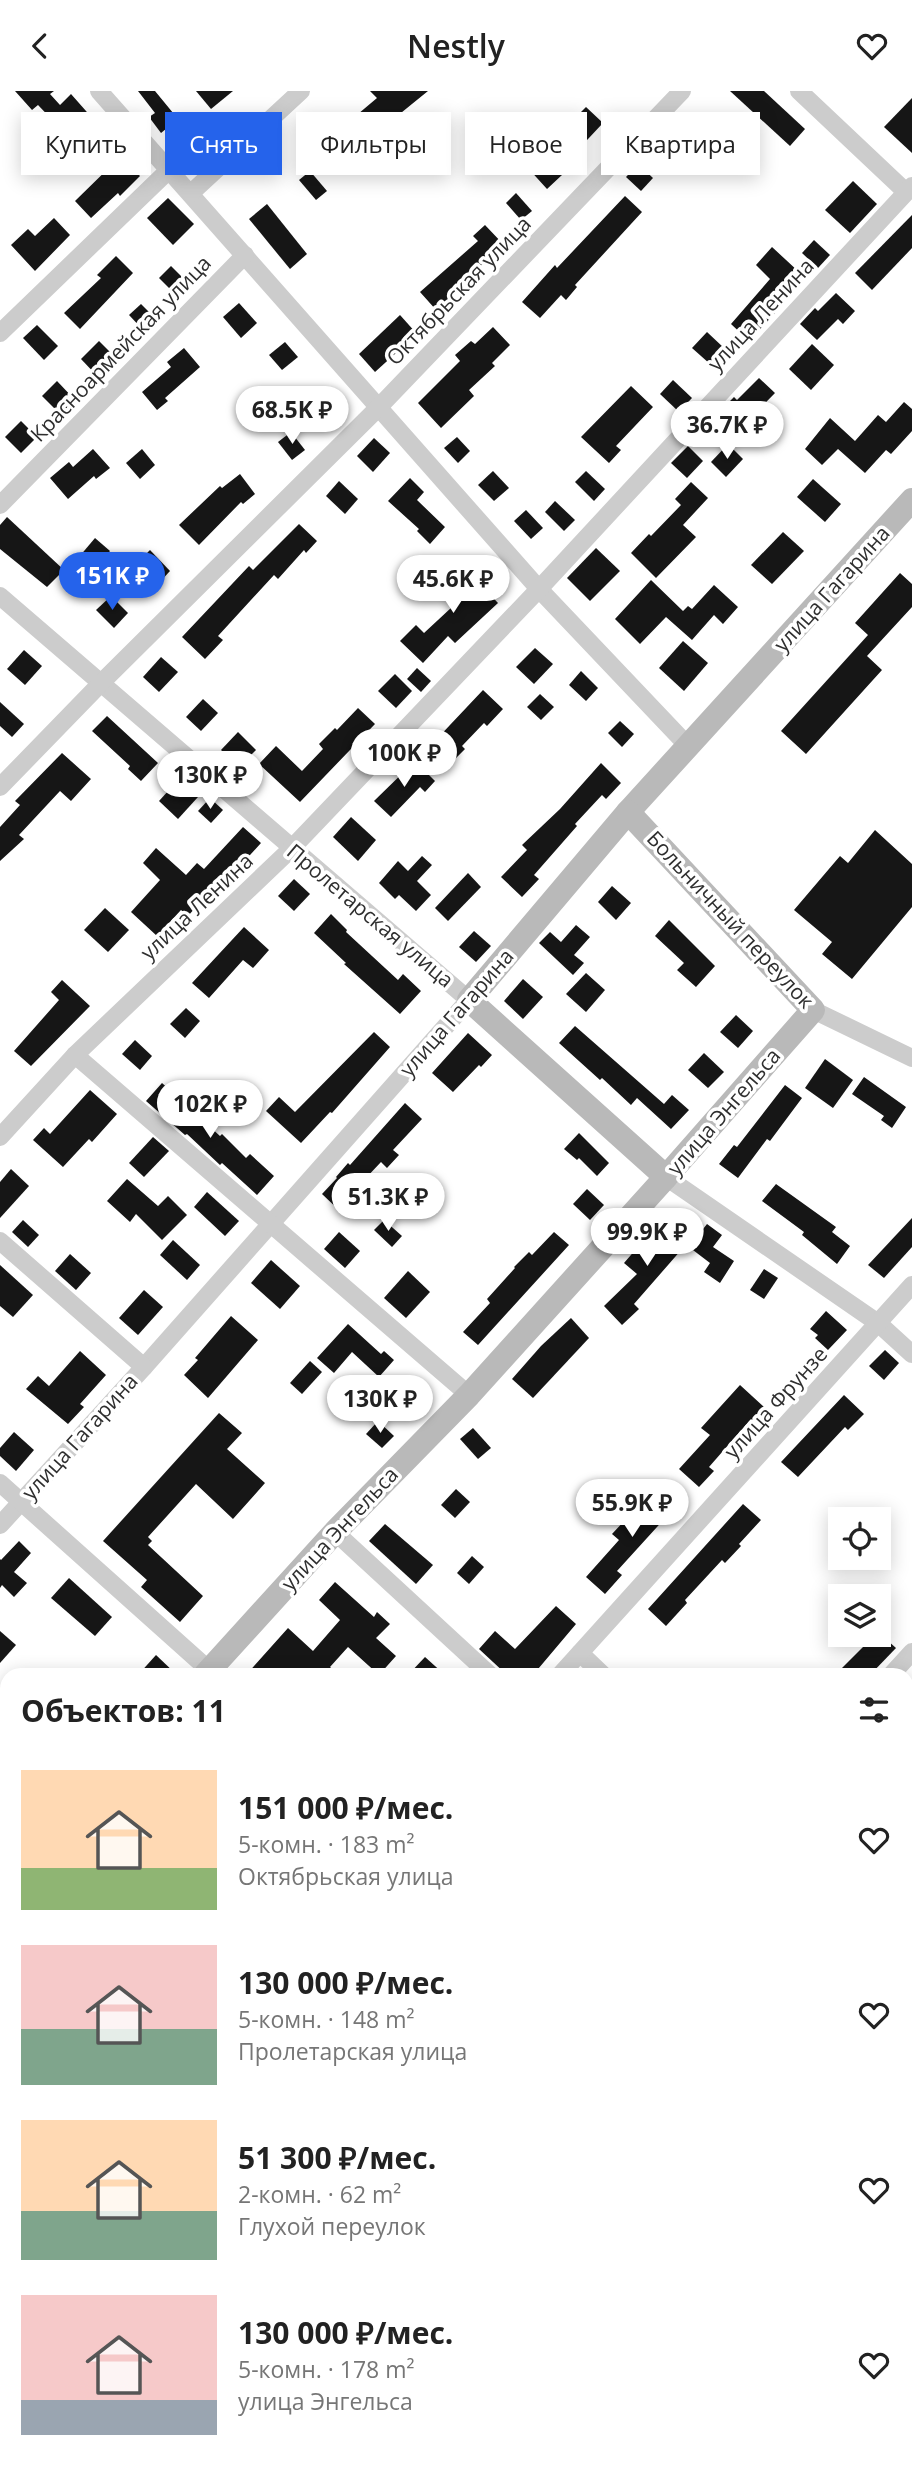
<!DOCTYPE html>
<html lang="ru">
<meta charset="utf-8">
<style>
:root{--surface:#fff;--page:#f2f2f2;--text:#222;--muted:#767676;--accent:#2563eb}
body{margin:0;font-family:"Open Sans",sans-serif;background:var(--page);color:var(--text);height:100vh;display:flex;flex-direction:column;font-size:26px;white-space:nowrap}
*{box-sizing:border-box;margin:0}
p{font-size:23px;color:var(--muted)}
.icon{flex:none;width:38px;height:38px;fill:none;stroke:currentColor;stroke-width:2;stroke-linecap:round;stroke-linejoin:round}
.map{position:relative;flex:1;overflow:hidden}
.details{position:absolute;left:0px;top:1577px;width:914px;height:800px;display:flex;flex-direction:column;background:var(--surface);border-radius:21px 21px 0 0;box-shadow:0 4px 18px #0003}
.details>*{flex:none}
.top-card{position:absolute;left:21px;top:21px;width:872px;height:63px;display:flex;gap:14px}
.buttons{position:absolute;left:828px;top:1416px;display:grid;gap:14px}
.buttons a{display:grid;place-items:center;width:63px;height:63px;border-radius:0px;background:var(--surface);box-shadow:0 4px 18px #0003;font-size:35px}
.price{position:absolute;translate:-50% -60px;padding:0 16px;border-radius:24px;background:#fff;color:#222;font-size:23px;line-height:46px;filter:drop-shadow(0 2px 4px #0008)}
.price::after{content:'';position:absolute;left:50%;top:42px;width:21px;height:16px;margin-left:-10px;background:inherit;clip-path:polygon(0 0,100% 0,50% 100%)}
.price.on{background:var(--accent);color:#fff}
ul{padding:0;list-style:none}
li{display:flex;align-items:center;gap:21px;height:175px;padding:0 21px}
li span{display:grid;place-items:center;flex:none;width:196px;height:140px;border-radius:0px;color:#555}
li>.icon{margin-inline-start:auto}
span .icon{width:84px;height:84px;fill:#fffc;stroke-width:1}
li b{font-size:30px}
h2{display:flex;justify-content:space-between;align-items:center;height:84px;padding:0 21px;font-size:30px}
.chip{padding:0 24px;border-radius:0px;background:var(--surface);box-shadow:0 4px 18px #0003;font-size:24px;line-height:63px}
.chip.on{background:var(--accent);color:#fff}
header{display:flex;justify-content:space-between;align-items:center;height:91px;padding:0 21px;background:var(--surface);font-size:32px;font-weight:600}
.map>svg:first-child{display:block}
.building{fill:#161616}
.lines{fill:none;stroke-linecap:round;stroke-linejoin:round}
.path{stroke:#ccc;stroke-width:3.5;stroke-dasharray:3.5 3.5;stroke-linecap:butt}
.street{stroke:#ccc;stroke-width:18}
.secondary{stroke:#b9b9b9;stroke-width:24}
.labels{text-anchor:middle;stroke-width:7;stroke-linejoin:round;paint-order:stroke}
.street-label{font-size:21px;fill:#2f2f2f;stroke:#fff}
</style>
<header><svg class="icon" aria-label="back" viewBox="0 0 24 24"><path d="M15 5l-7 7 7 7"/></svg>Nestly<svg class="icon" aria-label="heart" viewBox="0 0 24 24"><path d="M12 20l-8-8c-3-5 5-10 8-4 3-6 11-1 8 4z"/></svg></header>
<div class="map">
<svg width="912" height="2376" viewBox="0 0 912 2376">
<rect width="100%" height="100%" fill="#fff"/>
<!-- building -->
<g class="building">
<polygon points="15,0 54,0 50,3 60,14 71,3 101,37 82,55 63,35 60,37 38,14 32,19"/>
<polygon points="138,0 155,0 178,28 161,42 149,26 155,22"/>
<polygon points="196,0 233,0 211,18"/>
<polygon points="370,0 428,0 359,56 367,65 356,75 338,53 364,31 358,23 377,7"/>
<polygon points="730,0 764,0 805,38 790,55"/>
<polygon points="912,7 912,62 884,36"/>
<polygon points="586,16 603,32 558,80 562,84 547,98 527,76 551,54 549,53"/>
<polygon points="681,44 697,59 686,70 670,55"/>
<polygon points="121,65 140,85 120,105 118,102 91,127 75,110"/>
<polygon points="638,73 653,87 641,100 626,86"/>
<polygon points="310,80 327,100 316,109 299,89"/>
<polygon points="853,90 877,113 850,142 825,119"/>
<polygon points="516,102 532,120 521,129 506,112"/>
<polygon points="625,105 642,121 575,194 577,196 566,209 561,204 540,227 522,211 555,174 557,177"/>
<polygon points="168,107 194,133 173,154 147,127"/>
<polygon points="267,113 307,163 290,178 249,128"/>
<polygon points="912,124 912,157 872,199 855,182"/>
<polygon points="54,127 70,144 35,180 11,154 28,138 35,145"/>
<polygon points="485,134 504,154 476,179 478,181 437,220 420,201 478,150 473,145"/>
<polygon points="814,149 830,164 818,177 802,162"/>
<polygon points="772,156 799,181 770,212 777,220 749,250 731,233 770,188 756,174"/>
<polygon points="116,165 133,182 80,238 64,222 101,187 97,184"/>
<polygon points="171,175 189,193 177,205 159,187"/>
<polygon points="836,202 855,220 843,233 838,228 817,249 800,233 815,217 818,220"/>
<polygon points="239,212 257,232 241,247 223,226"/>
<polygon points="141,213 155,227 143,239 129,224"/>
<polygon points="400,224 417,243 375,281 359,263"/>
<polygon points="37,234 58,255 44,269 23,247"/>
<polygon points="493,236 510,254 492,272 495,275 469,299 474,305 441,337 418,312 460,270 455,264 471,250 475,253"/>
<polygon points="707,241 724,257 710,273 692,257"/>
<polygon points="99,250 117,268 99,287 81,268"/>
<polygon points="285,251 298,266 282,279 269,264"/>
<polygon points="812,253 834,274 811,299 789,278"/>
<polygon points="184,257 200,276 165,307 168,310 157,319 142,301 171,276 167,271"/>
<polygon points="759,287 775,302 739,339 720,320 734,306 737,309"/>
<polygon points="673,289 692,307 679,321 660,303"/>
<polygon points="57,290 75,309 60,323 42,305"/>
<polygon points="631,295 653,316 616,355 621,359 609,372 581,346"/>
<polygon points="327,306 339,321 324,333 312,317"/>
<polygon points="904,311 912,318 912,340 891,363 886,359 865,382 838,358 822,374 805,358 830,327 855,350 878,324 886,331"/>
<polygon points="21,330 37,346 21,362 5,346"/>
<polygon points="291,341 305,359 292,369 278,351"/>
<polygon points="457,346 470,360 458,372 444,357"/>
<polygon points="374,347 390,362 373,381 357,365"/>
<polygon points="728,353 743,368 726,386 711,371"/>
<polygon points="688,355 703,370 687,387 671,372"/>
<polygon points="93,358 110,377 96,388 94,385 68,408 50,387 69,371 73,376"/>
<polygon points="142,358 155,374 140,388 126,372"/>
<polygon points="493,380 509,397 494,410 478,394"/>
<polygon points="586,380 605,398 594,410 575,391"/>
<polygon points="240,383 255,403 243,413 241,411 199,454 179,434 220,395 222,397"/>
<polygon points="410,387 424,401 417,409 445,436 430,453 417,440 419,438 388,410"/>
<polygon points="813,388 841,413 825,431 797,406"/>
<polygon points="339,390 358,408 345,423 326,405"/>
<polygon points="691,391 708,407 683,434 696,446 656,487 631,462 649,443 651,445 681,414 675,408"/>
<polygon points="555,410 575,429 564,440 545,421"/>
<polygon points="526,419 543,437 531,448 514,430"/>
<polygon points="7,426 64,479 47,496 0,458 0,434"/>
<polygon points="299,433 317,450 306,462 304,459 278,488 274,484 218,545 223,549 205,568 182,546 249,475 253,479"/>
<polygon points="783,441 804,460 772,493 751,474"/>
<polygon points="95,447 110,460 83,492 68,479"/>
<polygon points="596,457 620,480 590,510 567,487"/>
<polygon points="150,459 170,480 157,494 136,473"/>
<polygon points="467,469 481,484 476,489 498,512 455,552 448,545 423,572 400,550 416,534 424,542 466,503 450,486"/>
<polygon points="900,482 912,493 912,516 867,565 882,579 806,663 781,640 868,544 855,532"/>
<polygon points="651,489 683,520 688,515 692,518 714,494 738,516 723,533 714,524 692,549 666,526 640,553 615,528"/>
<polygon points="111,505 128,522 114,537 96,519"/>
<polygon points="683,550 708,572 684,600 659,577"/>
<polygon points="535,557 553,573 534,593 516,576"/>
<polygon points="24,559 42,575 25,594 7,578"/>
<polygon points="161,566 178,581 159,601 143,586"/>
<polygon points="417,577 431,590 421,601 407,588"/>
<polygon points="581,580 598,597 586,610 569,594"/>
<polygon points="395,583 412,600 396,617 378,600"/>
<polygon points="483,599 503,618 487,635 484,632 462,655 465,658 453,670 433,652"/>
<polygon points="540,603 554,616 541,629 527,616"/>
<polygon points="203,608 218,622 201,640 186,626"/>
<polygon points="0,611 24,633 12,646 0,635"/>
<polygon points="358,617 375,633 300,711 259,673 276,655 302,680 323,658 319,653 335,637 337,639"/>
<polygon points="107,625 158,672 141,690 128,678 130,675 92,640"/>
<polygon points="620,630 634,643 622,656 608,642"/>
<polygon points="238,641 256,659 239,676 221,659"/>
<polygon points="62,662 91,688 71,710 60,700 19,744 24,748 0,770 0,736 20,714 15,710"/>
<polygon points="415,670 435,690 425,701 420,696 391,726 374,710"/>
<polygon points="601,672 621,692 606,708 602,704 575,733 577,735 534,784 539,788 522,806 501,786 527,759 522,754 560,718"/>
<polygon points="179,688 198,706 178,728 159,710"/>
<polygon points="210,707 223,719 211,732 198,720"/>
<polygon points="351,726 376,749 358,770 333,746"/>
<polygon points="243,736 261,752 239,776 235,772 188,825 181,819 157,845 131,821 160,789 143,772 156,757 186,784 197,772 204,778"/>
<polygon points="875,739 912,773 912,816 852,888 822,863 832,851 794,819 840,765 848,772"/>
<polygon points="422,765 432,774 417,790 431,804 416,820 399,804 395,808 379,792 398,770 408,780"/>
<polygon points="468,782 481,796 448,830 435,817"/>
<polygon points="294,788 310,803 294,820 278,805"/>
<polygon points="612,795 631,812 616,829 598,811"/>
<polygon points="105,817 129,839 108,861 84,839"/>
<polygon points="331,823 347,839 346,841 398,889 403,883 421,900 400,923 344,873 346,872 314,842"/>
<polygon points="669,829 715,875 696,896 677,879 684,872 655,845"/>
<polygon points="576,834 590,846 574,864 584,872 573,884 539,852 550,841 561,851"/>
<polygon points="244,836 269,859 253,877 243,869 209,907 192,892"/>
<polygon points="474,840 491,855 476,871 459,856"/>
<polygon points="586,882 605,899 586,921 566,903"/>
<polygon points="523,888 543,906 523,928 504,910"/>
<polygon points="62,889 90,915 31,975 14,960 59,909 51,901"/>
<polygon points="186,917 200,930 185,947 170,933"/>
<polygon points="736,924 753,940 738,957 720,941"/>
<polygon points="575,935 664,1013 672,1004 689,1019 671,1038 637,1007 631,1014 602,987 600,989 559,952"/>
<polygon points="374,941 390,956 332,1022 330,1021 301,1052 266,1020 279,1006 295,1021"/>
<polygon points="468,942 492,964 481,976 479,974 453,1001 432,982"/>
<polygon points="135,949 152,965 140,979 122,963"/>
<polygon points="704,962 724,981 708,997 688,979"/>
<polygon points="825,968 853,989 833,1017 805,997"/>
<polygon points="864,986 906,1016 892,1037 881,1029 884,1025 852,1003"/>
<polygon points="162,992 220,1045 222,1043 246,1067 250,1063 274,1085 257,1104 222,1072 220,1074 187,1043 185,1044 146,1010"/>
<polygon points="785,994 802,1007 770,1050 767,1048 738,1087 719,1073 734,1054 737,1056"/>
<polygon points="90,999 117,1023 92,1051 89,1048 63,1076 33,1049 44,1037 50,1043"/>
<polygon points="405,1012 422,1028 393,1059 399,1064 387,1077 381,1071 348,1106 353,1111 343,1123 322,1103 337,1087 336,1086 348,1072 350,1074"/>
<polygon points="579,1042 609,1072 597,1085 579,1067 577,1069 564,1058"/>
<polygon points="153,1046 169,1060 144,1086 129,1072"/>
<polygon points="11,1078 29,1095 0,1127 0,1091"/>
<polygon points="127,1088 158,1115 168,1105 187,1124 162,1149 136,1123 130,1131 107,1110"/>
<polygon points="776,1093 836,1136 832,1141 850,1155 837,1173 802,1144 804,1141 762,1110"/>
<polygon points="587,1098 604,1114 590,1129 573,1113"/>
<polygon points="207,1101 239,1130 225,1145 194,1116"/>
<polygon points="663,1127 689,1150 634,1213 639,1218 622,1234 604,1215 637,1183 624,1172"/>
<polygon points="912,1127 912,1156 884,1187 868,1174"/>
<polygon points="23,1129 39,1144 28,1156 12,1141"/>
<polygon points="384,1129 402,1145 392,1156 374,1139"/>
<polygon points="707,1133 722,1144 713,1156 734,1170 720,1192 704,1181 710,1172 689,1156"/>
<polygon points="339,1141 360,1160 345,1177 324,1158"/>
<polygon points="554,1141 569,1154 478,1254 463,1241 490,1212 487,1208 515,1177 514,1176 529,1161 532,1164"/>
<polygon points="173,1149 200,1174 187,1189 160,1164"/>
<polygon points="70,1163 91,1182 76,1199 55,1180"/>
<polygon points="271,1169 300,1195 280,1218 251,1192"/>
<polygon points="0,1174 33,1204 13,1226 0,1215"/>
<polygon points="764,1178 778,1187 764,1208 750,1199"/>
<polygon points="408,1180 430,1201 406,1227 384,1207"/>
<polygon points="144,1199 163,1216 138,1244 119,1227"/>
<polygon points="826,1220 847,1239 828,1259 815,1247 818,1244 810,1238"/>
<polygon points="231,1225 258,1249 208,1307 184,1284 198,1269 195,1267"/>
<polygon points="571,1227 589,1247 533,1307 512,1288 541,1255"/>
<polygon points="348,1233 381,1263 384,1260 394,1269 379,1286 352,1261 334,1282 317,1267"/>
<polygon points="885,1259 899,1272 884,1289 869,1275"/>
<polygon points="80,1260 106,1284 80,1313 84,1316 68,1333 26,1298 38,1285 49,1295"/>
<polygon points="310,1270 322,1281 302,1303 290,1292"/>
<polygon points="382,1289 396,1302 383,1316 369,1303"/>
<polygon points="740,1294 765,1317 753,1330 751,1328 709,1376 714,1380 699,1396 679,1378 710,1344 701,1337"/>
<polygon points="844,1304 864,1323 848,1339 845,1336 798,1386 781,1371"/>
<polygon points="219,1322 242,1342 227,1358 265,1392 233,1428 196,1393 148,1446 152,1450 148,1454 203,1505 180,1531 141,1496 147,1489 103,1450"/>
<polygon points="378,1330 394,1345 382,1357 366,1343"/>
<polygon points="473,1337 491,1357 478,1368 460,1348"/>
<polygon points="14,1341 34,1359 16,1380 0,1365 0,1357"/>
<polygon points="456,1398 470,1411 455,1427 441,1414"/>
<polygon points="662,1398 681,1415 670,1428 667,1425 617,1480 622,1484 605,1503 586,1486 619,1449 612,1443 639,1414 644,1418"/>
<polygon points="743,1413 761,1429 739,1453 741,1455 725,1472 722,1469 685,1509 687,1512 666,1535 648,1518"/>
<polygon points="385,1433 433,1474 416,1493 369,1450"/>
<polygon points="19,1450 31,1462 14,1481 27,1492 14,1506 2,1494 0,1497 0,1468 1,1469"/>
<polygon points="472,1465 484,1476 469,1493 457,1482"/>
<polygon points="69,1487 112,1526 95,1545 51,1507"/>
<polygon points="335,1491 374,1526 377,1521 390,1533 376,1547 396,1565 379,1584 348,1556 330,1576 339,1584 246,1584 288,1537 313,1560 340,1529 319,1509"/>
<polygon points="556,1515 576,1533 533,1584 507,1584 479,1558 495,1540 515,1558"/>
<polygon points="0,1540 16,1554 0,1572"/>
<polygon points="878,1541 896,1557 870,1584 835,1584"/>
<polygon points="156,1564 177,1584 138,1584"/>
<polygon points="425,1566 445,1584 408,1584"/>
</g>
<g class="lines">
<!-- path -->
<polyline class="path" points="0,1779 7,1772"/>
<!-- street -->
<g class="street">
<polyline points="99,0 539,498 689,656"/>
<polyline points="799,0 906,101"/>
<polyline points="191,102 301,0"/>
<polyline points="0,242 170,78"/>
<polyline points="0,414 245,164"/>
<polyline points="0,505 469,909 144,1276 0,1434"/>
<polyline points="0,696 102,591 378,317 682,0"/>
<polyline points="813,919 912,967"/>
<polyline points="75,964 469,1304"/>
<polyline points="0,1046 75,964 291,758 539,498 912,95"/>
<polyline points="666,1086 878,1232 912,1263"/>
<polyline points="0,1150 144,1276"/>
<polyline points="0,1392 209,1579"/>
<polyline points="335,1441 490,1584"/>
<polyline points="580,1562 603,1584"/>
<polyline points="560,1584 912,1194"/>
<polyline points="891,1584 912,1561"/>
<polyline points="0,1648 7,1655"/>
<polyline points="906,1740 912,1735"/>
<polyline points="906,1910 912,1903"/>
<polyline points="0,1996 7,2002"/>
<polyline points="906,2103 912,2102"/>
<polyline points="906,2166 912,2162"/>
<polyline points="0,2210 7,2203"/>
<polyline points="0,2338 7,2344"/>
<polyline points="35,2370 42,2376"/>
<polyline points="410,2370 417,2376"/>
<polyline points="104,2376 110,2370"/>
<polyline points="374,2376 380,2370"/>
<polyline points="593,2376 598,2370"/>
</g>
<!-- secondary -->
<g class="secondary">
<polyline points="666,1086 469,909 628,721 912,409"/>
<polyline points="205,1584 335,1441 469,1304 666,1086 813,919 628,721"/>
<polyline points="0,1807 7,1800"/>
</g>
</g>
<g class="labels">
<!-- street labels -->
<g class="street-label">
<text transform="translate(459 200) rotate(-46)" y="7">Октябрьская улица</text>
<text transform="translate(761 224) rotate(-47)" y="7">улица Ленина</text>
<text transform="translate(121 258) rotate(-46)" y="7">Красноармейская улица</text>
<text transform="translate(832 498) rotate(-48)" y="7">улица Гагарина</text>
<text transform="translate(197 816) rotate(-43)" y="7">улица Ленина</text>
<text transform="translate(370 825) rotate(40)" y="7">Пролетарская улица</text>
<text transform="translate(730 829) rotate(47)" y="7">Больничный переулок</text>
<text transform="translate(457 922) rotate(-49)" y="7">улица Гагарина</text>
<text transform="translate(724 1021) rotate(-49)" y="7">улица Энгельса</text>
<text transform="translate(776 1312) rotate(-48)" y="7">улица Фрунзе</text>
<text transform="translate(80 1346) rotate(-48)" y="7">улица Гагарина</text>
<text transform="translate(340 1438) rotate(-47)" y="7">улица Энгельса</text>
</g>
</g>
</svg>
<div class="buttons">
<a><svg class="icon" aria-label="locate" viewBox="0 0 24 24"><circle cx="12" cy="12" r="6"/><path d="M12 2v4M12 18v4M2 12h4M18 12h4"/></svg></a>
<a><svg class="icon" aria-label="layers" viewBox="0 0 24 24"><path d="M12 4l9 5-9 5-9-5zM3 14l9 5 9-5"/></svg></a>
</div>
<b class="price" style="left:292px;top:355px">68.5K ₽</b>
<b class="price" style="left:727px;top:370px">36.7K ₽</b>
<b class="price on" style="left:112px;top:521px">151K ₽</b>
<b class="price" style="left:453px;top:524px">45.6K ₽</b>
<b class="price" style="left:404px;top:698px">100K ₽</b>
<b class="price" style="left:210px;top:720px">130K ₽</b>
<b class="price" style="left:210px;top:1049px">102K ₽</b>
<b class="price" style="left:388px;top:1142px">51.3K ₽</b>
<b class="price" style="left:647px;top:1177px">99.9K ₽</b>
<b class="price" style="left:380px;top:1344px">130K ₽</b>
<b class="price" style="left:632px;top:1448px">55.9K ₽</b>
<div class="top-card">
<a class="chip">Купить</a>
<a class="chip on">Снять</a>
<a class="chip">Фильтры</a>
<a class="chip">Новое</a>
<a class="chip">Квартира</a>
</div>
<section class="details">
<h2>Объектов: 11<svg class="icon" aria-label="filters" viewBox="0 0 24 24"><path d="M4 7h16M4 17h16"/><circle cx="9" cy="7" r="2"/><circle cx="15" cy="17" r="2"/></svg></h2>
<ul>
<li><span style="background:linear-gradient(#ffd9b3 70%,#8fb573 0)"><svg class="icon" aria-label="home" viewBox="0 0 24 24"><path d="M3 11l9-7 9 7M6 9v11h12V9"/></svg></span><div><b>151 000 ₽/мес.</b><p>5-комн. · 183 m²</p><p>Октябрьская улица</p></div><svg class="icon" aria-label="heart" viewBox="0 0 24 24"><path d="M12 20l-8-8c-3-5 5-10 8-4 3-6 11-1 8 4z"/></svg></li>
<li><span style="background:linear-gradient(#f6c9c9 60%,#7fa58c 0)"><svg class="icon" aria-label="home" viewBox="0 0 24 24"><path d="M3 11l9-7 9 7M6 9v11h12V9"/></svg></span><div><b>130 000 ₽/мес.</b><p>5-комн. · 148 m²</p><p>Пролетарская улица</p></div><svg class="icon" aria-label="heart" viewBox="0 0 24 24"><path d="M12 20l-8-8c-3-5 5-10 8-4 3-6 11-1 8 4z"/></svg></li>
<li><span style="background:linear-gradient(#ffd9b3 65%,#7fa58c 0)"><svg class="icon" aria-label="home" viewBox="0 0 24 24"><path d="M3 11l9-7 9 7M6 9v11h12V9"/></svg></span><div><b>51 300 ₽/мес.</b><p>2-комн. · 62 m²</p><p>Глухой переулок</p></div><svg class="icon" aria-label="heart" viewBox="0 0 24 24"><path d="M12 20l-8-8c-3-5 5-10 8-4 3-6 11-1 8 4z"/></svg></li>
<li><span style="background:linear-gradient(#f6c9c9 75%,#9aa5b1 0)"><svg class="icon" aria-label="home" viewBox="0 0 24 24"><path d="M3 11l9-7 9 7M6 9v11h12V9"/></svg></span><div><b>130 000 ₽/мес.</b><p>5-комн. · 178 m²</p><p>улица Энгельса</p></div><svg class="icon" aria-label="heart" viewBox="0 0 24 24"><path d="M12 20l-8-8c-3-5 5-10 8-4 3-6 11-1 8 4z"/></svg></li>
</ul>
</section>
</div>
